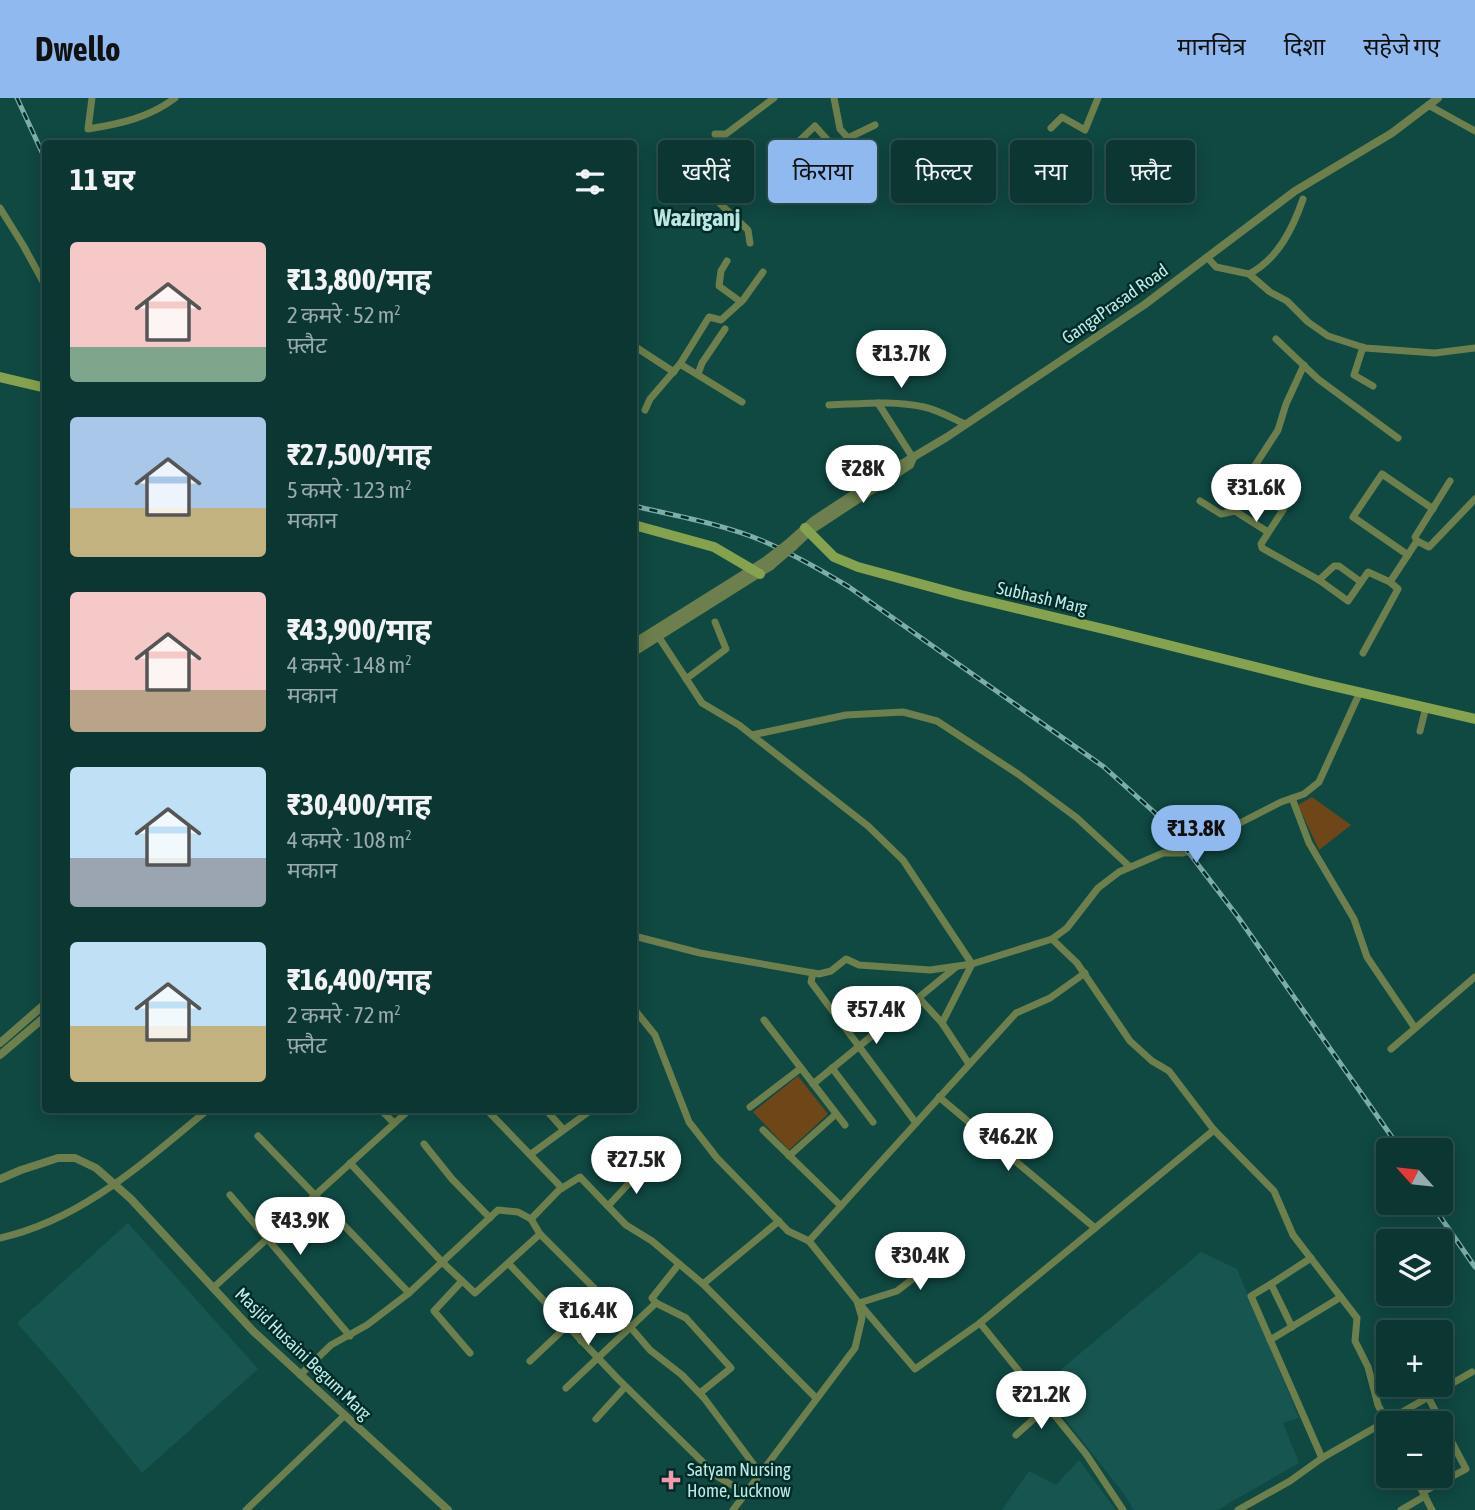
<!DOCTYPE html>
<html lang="hi">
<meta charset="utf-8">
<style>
:root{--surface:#0c3632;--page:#1a413e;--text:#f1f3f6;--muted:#9aabac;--line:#2c504d;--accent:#90b9f0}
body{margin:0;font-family:"Asap Condensed","Noto Sans Devanagari",sans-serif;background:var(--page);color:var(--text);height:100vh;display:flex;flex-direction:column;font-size:26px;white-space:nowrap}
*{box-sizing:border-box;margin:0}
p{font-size:23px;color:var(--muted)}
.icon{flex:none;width:38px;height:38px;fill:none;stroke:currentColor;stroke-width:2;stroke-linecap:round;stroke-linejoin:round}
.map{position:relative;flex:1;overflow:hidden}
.sheet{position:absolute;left:42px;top:42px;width:595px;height:973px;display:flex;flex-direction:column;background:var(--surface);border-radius:7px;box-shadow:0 4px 18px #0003,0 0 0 2px var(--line)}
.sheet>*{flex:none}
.hud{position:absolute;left:658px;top:42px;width:665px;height:63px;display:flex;gap:14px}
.needle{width:46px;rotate:297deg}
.fabs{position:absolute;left:1376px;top:1040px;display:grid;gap:14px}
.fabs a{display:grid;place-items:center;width:77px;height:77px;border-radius:7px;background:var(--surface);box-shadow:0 4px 18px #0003,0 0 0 2px var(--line);font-size:35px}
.price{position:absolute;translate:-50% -60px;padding:0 16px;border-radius:24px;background:#fff;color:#222;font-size:23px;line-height:46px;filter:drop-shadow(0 2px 4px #0008)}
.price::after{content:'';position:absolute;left:50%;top:42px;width:21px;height:16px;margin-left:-10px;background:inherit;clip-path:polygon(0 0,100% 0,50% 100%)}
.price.on{background:var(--accent);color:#111}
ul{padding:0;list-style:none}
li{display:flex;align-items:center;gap:21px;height:175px;padding:0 28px}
li span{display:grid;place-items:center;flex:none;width:196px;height:140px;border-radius:7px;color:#555}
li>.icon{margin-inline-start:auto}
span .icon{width:84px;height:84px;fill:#fffc;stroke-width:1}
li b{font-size:30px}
h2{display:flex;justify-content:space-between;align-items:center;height:84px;padding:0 28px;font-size:30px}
.pill{padding:0 24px;border-radius:7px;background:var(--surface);box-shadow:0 4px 18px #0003,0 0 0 2px var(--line);font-size:24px;line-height:63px}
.pill.on{background:var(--accent);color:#111}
header{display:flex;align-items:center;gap:42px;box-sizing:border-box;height:98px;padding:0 35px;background:var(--accent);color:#111}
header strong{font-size:33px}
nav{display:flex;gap:38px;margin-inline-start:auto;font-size:24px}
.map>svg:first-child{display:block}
.built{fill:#175650}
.green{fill:#6e4617}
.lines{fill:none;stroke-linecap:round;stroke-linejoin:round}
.minor{stroke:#6c7f4c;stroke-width:7}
.tertiary{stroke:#6c7f4c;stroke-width:8}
.secondary{stroke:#85a24f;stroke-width:10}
.rail-casing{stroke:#7cada7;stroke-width:5}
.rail{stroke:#002c28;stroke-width:2.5;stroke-dasharray:8;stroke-linecap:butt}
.tertiary-bridge{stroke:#6c7f4c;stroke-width:8}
.poi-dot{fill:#f29aad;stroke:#002c28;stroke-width:2.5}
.labels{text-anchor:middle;stroke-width:5;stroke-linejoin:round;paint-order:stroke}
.street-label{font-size:18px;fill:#bdeae4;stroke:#002c28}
.poi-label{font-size:18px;fill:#bdeae4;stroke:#002c28;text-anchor:start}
.district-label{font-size:24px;font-weight:bold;fill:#bdeae4;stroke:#002c28}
</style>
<header>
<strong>Dwello</strong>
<nav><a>मानचित्र</a><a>दिशा</a><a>सहेजे गए</a></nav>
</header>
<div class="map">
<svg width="1475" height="1412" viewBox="0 0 1475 1412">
<rect width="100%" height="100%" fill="#104842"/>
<!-- built -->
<g class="built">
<polygon points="128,1125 258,1271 142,1375 61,1275 17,1225"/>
<polygon points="1201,1154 1237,1171 1299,1320 1283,1325 1299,1365 1217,1412 1134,1412 1124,1396 1040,1289"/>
<polygon points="1079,1362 1116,1412 1002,1412 1029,1373 1056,1387"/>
</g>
<!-- green -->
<g class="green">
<polygon points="1312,699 1351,727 1319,752 1298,707"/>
<polygon points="798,978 828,1016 789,1052 753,1014"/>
</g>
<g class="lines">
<!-- minor -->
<g class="minor">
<path d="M 92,0 L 88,31 C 119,26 149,20 175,0"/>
<polyline points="834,0 840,31 848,40 875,27"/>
<polyline points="1428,7 1475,33"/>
<polyline points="1051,30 1062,19 1085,32 1098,0"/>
<polyline points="715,36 726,36 774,0"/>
<polyline points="798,44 815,28 841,57"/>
<polyline points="726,74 710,90 712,98 748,132 750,145"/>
<polyline points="0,110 23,147 46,189"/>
<polyline points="1207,159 1216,169 1249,176 1270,194 1287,203 1308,224 1328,238 1365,250 1435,255 1475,250"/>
<polyline points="727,163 721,173 719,188 741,204"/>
<path d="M 1249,176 C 1278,161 1293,130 1303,101"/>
<polyline points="1276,241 1318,281 1398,340"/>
<polyline points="634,248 674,274"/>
<polyline points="1363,249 1354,277 1373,288"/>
<polyline points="680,266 742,304"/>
<polyline points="1304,267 1286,306 1278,332 1243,386 1283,412 1261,446 1262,450 1319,482 1348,503 1368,474 1390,484"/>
<polyline points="698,276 702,265 725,231"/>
<polyline points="878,305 913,360"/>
<path d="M 829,307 C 860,306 893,302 924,309 C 938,312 952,320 965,326"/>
<polyline points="645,312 650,301 680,266 709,219 721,222 743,202 763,174"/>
<polyline points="1200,403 1221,416 1235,413 1268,434"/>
<polyline points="1417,443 1415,439 1450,383"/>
<polyline points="1408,457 1353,419 1382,376 1433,411"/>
<polyline points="1319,482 1334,468 1339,468 1361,484"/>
<polyline points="658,538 702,605 739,627 868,728 903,762 972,866"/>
<polyline points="1363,555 1398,491 1390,484 1417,443 1429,449 1475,401"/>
<polyline points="686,581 726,551 715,524"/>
<polyline points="1420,633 1426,609"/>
<polyline points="752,637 846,617 903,614 937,623 1018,676 1077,720 1129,768"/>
<polyline points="1292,700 1309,745 1354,821 1367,859 1415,930"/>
<polyline points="634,838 700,855 819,876 831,873 846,861 859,867 930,872 972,866 1052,841 1067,830 1098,790 1119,774 1163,755 1183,755 1201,750 1234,728 1281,704 1304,696 1319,684 1360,594"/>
<polyline points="1052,841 1077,865 1130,943 1152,963 1169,973 1214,1032 1274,1093 1293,1137 1357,1220 1355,1243 1368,1269 1378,1307 1388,1326"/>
<polyline points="813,875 811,884 916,1025"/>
<polyline points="919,900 942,925"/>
<polyline points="634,911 655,937 689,1024 717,1060 788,1133 809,1143 857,1203 862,1220 855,1250 733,1412"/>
<polyline points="764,922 845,1027"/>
<polyline points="1391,951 1475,879"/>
<polyline points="969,966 942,925 972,866"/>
<polyline points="832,970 873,1024"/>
<polyline points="813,986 956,869"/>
<polyline points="939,999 1095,1130"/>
<polyline points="750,1009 801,970"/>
<polyline points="381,1012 394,1025"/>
<polyline points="487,1012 562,1090"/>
<polyline points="546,1012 563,1031"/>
<polyline points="763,1032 841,1108"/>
<polyline points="258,1038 409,1195"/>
<polyline points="424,1046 452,1081 490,1120"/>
<polyline points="531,1056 587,1015 584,1012"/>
<polyline points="789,1058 836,1016"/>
<polyline points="350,1065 442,1164 475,1195 540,1136"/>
<polyline points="230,1097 350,1238"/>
<polyline points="608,1108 643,1070"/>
<polyline points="531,1121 540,1136 614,1210 650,1252 682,1277 704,1300 760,1375"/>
<path d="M 0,1140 C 81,1122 143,1065 205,1014 L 210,1012"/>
<polyline points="809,1143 1016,915 1050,900 1085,875"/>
<polyline points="509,1166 618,1281 718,1379 746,1395"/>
<polyline points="679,1166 652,1200 656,1205 686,1220 731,1270 700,1295"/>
<polyline points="462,1183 434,1213 470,1255"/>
<polyline points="703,1186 779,1123"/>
<polyline points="1271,1186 1251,1198 1322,1360"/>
<polyline points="213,1190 409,1012"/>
<polyline points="858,1204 915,1271 980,1225 1214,1032"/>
<polyline points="859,1205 897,1193 919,1176 900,1158"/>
<polyline points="980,1225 1086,1356 1123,1412"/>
<polyline points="1292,1229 1271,1186 1311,1160"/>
<polyline points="1270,1242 1341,1199"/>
<polyline points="581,1243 614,1210"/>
<polyline points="530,1263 567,1228"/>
<polyline points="300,1277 331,1247 367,1227 409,1195 498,1112 518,1114 531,1121 559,1092 580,1079 626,1127 652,1143 703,1186 816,1300"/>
<polyline points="566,1290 656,1205"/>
<polyline points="596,1321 625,1289"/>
<polyline points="1016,1337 1048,1308"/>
<polyline points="1414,1377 1432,1412"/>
<polyline points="1423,1394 1466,1371 1428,1299"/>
<polyline points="246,1412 344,1318"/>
<polyline points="1238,1412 1290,1383 1322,1360 1472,1274"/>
<polyline points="1401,1412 1425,1398"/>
</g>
<!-- tertiary -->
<g class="tertiary">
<polyline points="787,446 814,422 878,380 947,339 1144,207 1295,93 1392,35 1438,0"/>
<polyline points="793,449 810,433 910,367 913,360"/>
<polyline points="634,545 765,463"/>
<polyline points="634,554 771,468"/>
<polyline points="0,945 46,905"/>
<polyline points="0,957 46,918"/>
<polyline points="0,1081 21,1072 58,1060 75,1060 96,1070 131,1101 253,1233 448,1412"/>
</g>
<!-- secondary -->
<g class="secondary">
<polyline points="0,279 46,290"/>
<polyline points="634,427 714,449 760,476"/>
<polyline points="805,430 834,459 858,469 961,497 1112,533 1315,584 1475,621"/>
</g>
<defs>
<g id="rail">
<polyline points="17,0 46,63"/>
<path d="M 634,408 C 677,418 722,426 763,443 C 793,456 821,472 849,489 L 1104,669 L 1154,714 L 1180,743 L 1238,819 L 1401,1052"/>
<polyline points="1430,1104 1475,1169"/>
</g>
</defs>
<!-- rail casing -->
<use href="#rail" class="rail-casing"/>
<!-- rail -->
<use href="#rail" class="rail"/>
<!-- tertiary-bridge -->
<g class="tertiary-bridge">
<polyline points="765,463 787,446"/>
<polyline points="771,468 793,449"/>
</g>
</g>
<!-- markers -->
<path class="poi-dot" d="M667.5 1371.5h7v7h7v7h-7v7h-7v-7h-7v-7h7z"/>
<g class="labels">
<!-- street labels -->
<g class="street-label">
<text transform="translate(1115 206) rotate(-35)" y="6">GangaPrasad Road</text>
<text transform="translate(1042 500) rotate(13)" y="6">Subhash Marg</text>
<text transform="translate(303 1256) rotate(44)" y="6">Masjid Husaini Begum Marg</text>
</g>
<!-- poi labels -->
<g class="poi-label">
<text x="687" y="1378">Satyam Nursing<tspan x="687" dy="21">Home, Lucknow</tspan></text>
</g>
<!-- district labels -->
<g class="district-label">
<text x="697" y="128">Wazirganj</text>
</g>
</g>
</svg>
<div class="fabs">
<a><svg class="needle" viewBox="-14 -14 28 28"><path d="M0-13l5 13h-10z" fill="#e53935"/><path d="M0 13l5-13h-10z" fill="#9aabac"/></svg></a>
<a><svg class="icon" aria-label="layers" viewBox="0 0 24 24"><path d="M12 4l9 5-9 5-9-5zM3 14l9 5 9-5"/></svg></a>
<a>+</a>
<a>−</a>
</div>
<b class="price" style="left:901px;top:292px">₹13.7K</b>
<b class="price" style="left:863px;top:407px">₹28K</b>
<b class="price" style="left:1256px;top:426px">₹31.6K</b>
<b class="price on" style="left:1196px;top:767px">₹13.8K</b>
<b class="price" style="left:876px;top:948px">₹57.4K</b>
<b class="price" style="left:1008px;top:1075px">₹46.2K</b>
<b class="price" style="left:636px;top:1098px">₹27.5K</b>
<b class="price" style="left:300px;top:1159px">₹43.9K</b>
<b class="price" style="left:920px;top:1194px">₹30.4K</b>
<b class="price" style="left:588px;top:1249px">₹16.4K</b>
<b class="price" style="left:1041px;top:1333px">₹21.2K</b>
<div class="hud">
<a class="pill">खरीदें</a>
<a class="pill on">किराया</a>
<a class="pill">फ़िल्टर</a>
<a class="pill">नया</a>
<a class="pill">फ़्लैट</a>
</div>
<section class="sheet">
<h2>11 घर<svg class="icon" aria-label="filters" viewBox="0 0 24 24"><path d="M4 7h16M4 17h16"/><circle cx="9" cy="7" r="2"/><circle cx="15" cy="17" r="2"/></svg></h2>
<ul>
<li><span style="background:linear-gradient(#f6c9c9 75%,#7fa58c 0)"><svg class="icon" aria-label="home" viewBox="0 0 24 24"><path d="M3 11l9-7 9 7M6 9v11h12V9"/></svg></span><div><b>₹13,800/माह</b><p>2 कमरे · 52 m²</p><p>फ़्लैट</p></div></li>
<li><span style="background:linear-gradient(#a9c7e8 65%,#c2b280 0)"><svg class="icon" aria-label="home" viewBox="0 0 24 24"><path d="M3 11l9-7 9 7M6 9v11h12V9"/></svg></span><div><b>₹27,500/माह</b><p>5 कमरे · 123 m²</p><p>मकान</p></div></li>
<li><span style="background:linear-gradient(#f6c9c9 70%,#b9a48a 0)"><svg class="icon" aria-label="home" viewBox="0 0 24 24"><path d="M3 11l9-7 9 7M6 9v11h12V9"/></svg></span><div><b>₹43,900/माह</b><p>4 कमरे · 148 m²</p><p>मकान</p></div></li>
<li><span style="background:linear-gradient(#bfe0f5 65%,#9aa5b1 0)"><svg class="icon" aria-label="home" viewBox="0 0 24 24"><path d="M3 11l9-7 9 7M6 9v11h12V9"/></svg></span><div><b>₹30,400/माह</b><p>4 कमरे · 108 m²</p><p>मकान</p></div></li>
<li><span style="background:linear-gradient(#bfe0f5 60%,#c2b280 0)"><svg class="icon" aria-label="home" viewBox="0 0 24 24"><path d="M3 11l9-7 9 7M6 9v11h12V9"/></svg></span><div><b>₹16,400/माह</b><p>2 कमरे · 72 m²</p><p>फ़्लैट</p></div></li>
</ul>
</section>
</div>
